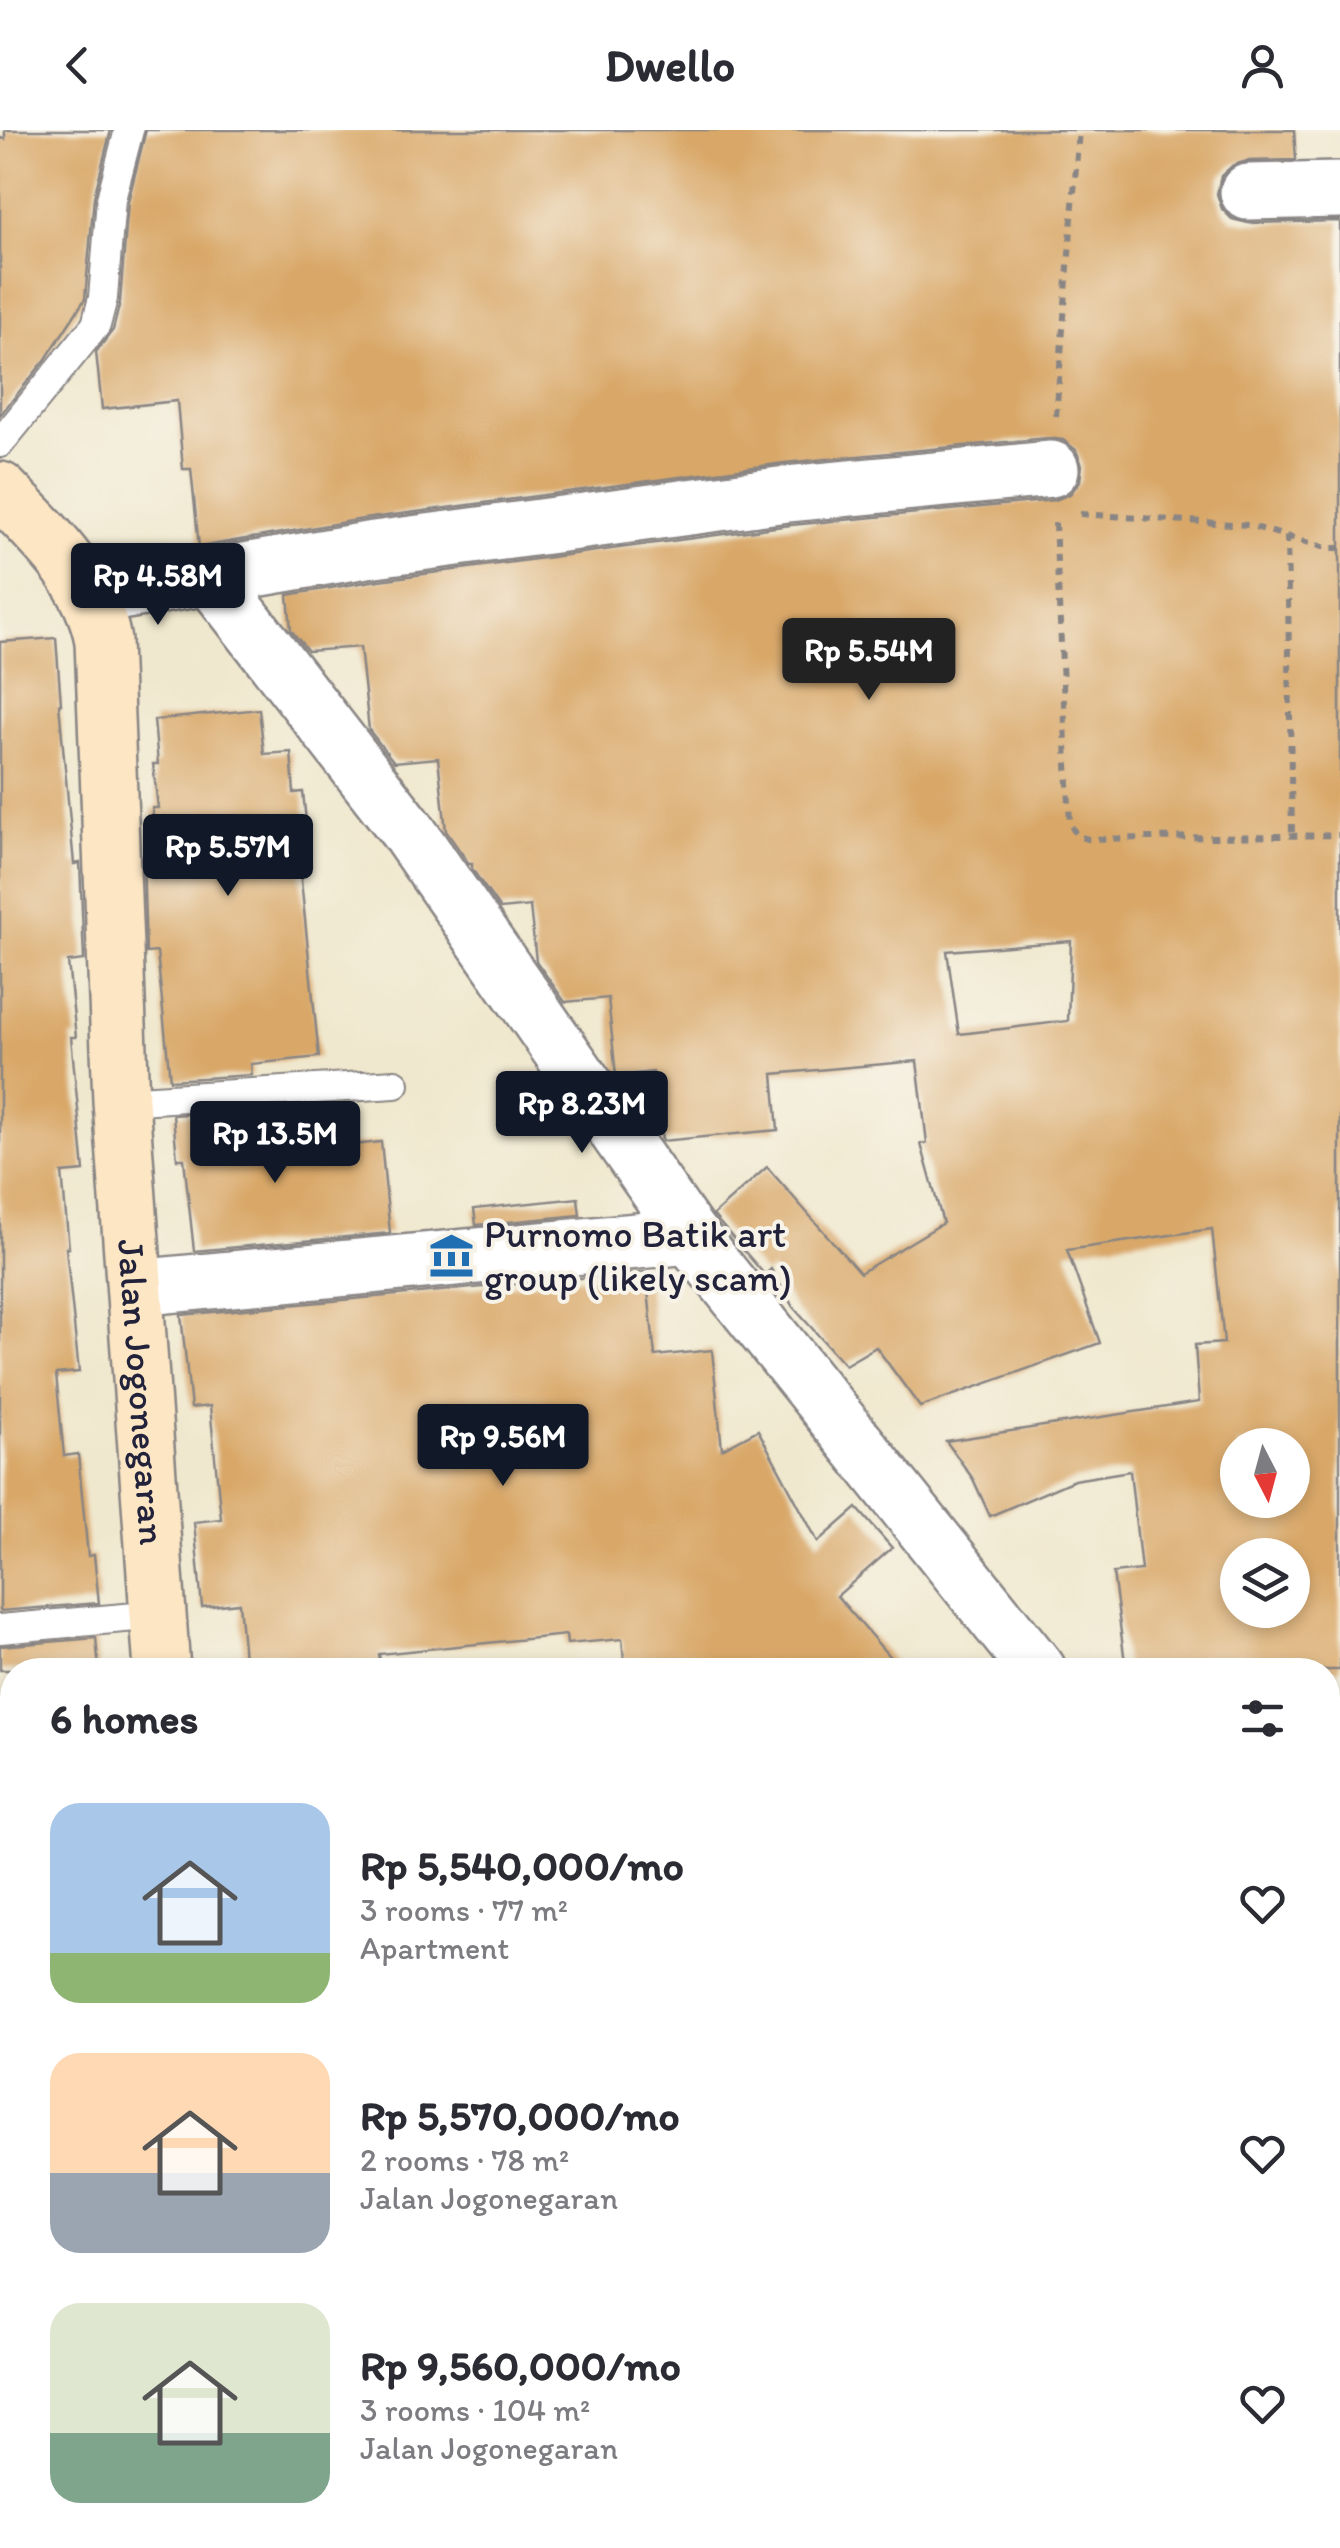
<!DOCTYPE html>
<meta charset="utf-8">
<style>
:root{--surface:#fff;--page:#f2f2f3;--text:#2b2b33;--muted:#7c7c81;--accent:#111827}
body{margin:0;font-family:Itim,sans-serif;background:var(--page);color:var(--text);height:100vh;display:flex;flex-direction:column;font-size:38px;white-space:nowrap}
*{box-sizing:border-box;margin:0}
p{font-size:32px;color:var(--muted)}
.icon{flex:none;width:55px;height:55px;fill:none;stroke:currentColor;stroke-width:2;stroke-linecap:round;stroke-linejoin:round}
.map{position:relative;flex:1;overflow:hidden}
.side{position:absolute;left:0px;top:1528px;width:1340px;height:892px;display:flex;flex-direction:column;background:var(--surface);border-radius:40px 40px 0 0;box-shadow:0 5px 15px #0003}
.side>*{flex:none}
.needle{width:65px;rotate:174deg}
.controls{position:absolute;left:1220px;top:1298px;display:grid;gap:20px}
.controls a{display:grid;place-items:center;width:90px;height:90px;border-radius:50%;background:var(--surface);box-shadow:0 5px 15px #0003;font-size:50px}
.price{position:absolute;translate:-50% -85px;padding:0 22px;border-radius:10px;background:var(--accent);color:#fff;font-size:32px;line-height:65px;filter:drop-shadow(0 2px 5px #0008)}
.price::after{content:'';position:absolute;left:50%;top:60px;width:30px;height:22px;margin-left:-15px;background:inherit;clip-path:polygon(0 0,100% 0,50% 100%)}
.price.on{background:#222;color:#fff}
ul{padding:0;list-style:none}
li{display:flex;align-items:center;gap:30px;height:250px;padding:0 50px}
li span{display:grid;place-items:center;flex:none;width:280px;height:200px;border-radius:30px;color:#555}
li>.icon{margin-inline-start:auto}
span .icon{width:120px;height:120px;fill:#fffc;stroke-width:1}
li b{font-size:42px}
h2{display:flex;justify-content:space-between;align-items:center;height:120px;padding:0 50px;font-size:42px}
header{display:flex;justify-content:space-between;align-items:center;height:130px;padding:0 50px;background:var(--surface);font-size:45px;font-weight:700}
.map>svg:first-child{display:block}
.building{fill:#d9a869;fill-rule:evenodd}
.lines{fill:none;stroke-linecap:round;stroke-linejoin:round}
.lane-casing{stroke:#898584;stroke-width:32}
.street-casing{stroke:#898584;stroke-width:60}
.secondary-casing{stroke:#898584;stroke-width:60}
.path{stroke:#898584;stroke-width:6;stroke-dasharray:8 8;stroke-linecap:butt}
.lane{stroke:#fff;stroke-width:28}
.street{stroke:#fff;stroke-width:55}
.secondary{stroke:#fce6c4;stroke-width:55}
.labels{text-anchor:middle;stroke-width:8;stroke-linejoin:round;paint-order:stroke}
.poi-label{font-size:38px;fill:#22223b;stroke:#f7f3e8;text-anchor:start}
.street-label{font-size:38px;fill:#22223b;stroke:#f7f3e8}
</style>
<header><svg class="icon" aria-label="back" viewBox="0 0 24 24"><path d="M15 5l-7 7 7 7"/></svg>Dwello<svg class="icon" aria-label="person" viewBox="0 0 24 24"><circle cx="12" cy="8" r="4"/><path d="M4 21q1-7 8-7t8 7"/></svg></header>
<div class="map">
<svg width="1340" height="2418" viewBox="0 0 1340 2418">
<rect width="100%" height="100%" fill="#f7f3e8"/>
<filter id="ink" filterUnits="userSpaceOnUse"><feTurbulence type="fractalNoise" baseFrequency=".01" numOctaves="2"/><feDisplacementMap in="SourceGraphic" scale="20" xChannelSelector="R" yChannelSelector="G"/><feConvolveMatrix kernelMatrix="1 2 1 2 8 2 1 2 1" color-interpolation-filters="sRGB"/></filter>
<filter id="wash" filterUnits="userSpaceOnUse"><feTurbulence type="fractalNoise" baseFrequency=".0048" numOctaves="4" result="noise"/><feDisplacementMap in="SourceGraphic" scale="40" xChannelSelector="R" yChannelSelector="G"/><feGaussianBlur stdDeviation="2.25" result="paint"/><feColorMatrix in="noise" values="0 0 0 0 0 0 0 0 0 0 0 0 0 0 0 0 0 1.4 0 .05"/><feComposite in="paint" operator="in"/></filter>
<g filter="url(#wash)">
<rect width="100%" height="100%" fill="#f0e8ce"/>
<g id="blocks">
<!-- building -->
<g class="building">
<polygon points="5,0 111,0 94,67 85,169 46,229 0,285 0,8 5,9"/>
<path d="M 146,0 L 1294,0 L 1296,30 L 1247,31 L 1233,35 L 1221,46 L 1217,64 L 1222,79 L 1232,89 L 1248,93 L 1340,91 L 1340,1540 L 1126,1540 L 1113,1443 L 1141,1440 L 1130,1341 L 1074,1350 L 990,1386 L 973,1349 L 946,1311 L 1199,1272 L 1195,1215 L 1224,1213 L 1212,1099 L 1067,1120 L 1100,1213 L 920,1277 L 876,1217 L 845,1235 L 793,1177 L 771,1139 L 765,1145 L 713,1085 L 767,1037 L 860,1143 L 943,1093 L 921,1014 L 927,1013 L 917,931 L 773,944 L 778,1000 L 662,1011 L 653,942 L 616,946 L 608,868 L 565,872 L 536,831 L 530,776 L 500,779 L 472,739 L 472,734 L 469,734 L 446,701 L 438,628 L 394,632 L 369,600 L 360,517 L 308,521 L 291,500 L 288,465 L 372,451 L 791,395 L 1055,370 L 1070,364 L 1080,351 L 1082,335 L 1076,320 L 1063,310 L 1048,308 L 784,333 L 363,389 L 199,417 L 191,339 L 183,339 L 177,271 L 102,279 L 96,222 L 113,200 L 120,172 L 128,72 ZM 1071,811 L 1068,891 L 959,904 L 947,821 ZM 1238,1315 L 1292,1315 L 1292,1370 L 1238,1370 ZM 1238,1425 L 1292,1425 L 1292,1480 L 1238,1480 Z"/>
<polygon points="56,508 61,574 59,574 74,734 80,733 84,830 68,832 76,907 71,907 84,1041 62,1043 69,1118 66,1118 79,1242 56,1244 64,1326 78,1324 88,1426 94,1425 99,1473 0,1481 0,512"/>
<polygon points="259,579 264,624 291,622 294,663 303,662 309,720 298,721 319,927 251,934 252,945 170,950 157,822 146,823 143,726 157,725 152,678 158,678 153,634 158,634 154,590"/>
<polygon points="256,980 261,1025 381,1012 390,1103 194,1121 184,1029 177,1029 173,985"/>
<polygon points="578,1068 580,1085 476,1095 474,1079"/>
<polygon points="646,1142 655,1226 712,1220 722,1319 758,1300 818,1412 857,1378 892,1418 837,1466 901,1540 625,1540 622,1509 567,1514 566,1505 379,1524 381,1540 245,1540 239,1473 202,1477 194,1392 221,1389 210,1276 191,1278 181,1185"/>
<polygon points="96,1508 99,1540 0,1540 0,1516"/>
</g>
</g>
</g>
<g filter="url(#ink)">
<use href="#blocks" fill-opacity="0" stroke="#898584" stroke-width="2.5"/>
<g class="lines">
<defs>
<g id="lane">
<polyline points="0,313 96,195 103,168 111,69 129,0"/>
<polyline points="121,971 395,954"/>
<polyline points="0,1499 158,1485"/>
</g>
<g id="street">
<polyline points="1248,62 1340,60"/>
<polyline points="210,446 407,700 690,1106 1038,1540"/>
<polyline points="91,467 367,420 787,364 1051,339"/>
<polyline points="135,1158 690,1106"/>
<polyline points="1328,1773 1340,1784"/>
</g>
<g id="secondary">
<path id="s1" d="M 0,360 C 43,404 92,448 103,511 L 121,971 L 162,1540"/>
<polyline points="0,2128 12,2128"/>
<polyline points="1328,2138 1340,2139"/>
<polyline points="1124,2408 1125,2418"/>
<polyline points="164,2418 165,2408"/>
</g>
</defs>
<!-- lane casing -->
<use href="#lane" class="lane-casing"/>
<!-- street casing -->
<use href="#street" class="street-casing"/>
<!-- secondary casing -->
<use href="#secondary" class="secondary-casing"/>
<!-- path -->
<g class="path">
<polyline points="1056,286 1079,0"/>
<polyline points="1080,384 1248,395 1327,418 1340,418"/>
<polyline points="1055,393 1070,694 1077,706 1088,709 1340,705"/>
<polyline points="1287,406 1292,706"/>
</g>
<!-- lane -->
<use href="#lane" class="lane"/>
<!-- street -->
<use href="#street" class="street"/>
<!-- secondary -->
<use href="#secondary" class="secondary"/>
</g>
</g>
<!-- icons -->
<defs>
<symbol id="museum-bare" viewBox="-9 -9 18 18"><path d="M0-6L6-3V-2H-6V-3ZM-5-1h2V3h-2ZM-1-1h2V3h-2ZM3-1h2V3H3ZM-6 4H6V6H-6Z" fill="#1f6fb2" stroke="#f7f3e8" stroke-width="2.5" paint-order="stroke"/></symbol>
</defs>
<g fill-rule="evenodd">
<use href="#museum-bare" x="420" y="1094" width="63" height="63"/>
</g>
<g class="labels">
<!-- poi labels -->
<g class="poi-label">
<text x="484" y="1117">Purnomo Batik art<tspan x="484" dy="44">group (likely scam)</tspan></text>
</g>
<!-- street labels -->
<g class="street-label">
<text dy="13" stroke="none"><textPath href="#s1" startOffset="938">Jalan Jogonegaran</textPath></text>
</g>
</g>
</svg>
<div class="controls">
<a><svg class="needle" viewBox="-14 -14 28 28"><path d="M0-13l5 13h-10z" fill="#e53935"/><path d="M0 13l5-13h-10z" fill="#7c7c81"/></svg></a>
<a><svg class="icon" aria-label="layers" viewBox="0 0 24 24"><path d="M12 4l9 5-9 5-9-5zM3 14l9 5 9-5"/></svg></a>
</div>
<b class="price" style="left:158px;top:498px">Rp 4.58M</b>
<b class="price on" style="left:869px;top:573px">Rp 5.54M</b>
<b class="price" style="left:228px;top:769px">Rp 5.57M</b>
<b class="price" style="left:582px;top:1026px">Rp 8.23M</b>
<b class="price" style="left:275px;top:1056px">Rp 13.5M</b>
<b class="price" style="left:503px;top:1359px">Rp 9.56M</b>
<section class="side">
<h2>6 homes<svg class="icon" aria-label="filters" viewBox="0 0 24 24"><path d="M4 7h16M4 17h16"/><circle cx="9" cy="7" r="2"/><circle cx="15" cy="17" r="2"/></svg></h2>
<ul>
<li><span style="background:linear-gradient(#a9c7e8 75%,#8fb573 0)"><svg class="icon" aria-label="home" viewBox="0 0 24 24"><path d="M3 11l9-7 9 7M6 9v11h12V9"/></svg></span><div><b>Rp 5,540,000/mo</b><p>3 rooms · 77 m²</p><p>Apartment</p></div><svg class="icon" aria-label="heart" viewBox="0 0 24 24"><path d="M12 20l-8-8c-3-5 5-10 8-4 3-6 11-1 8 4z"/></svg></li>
<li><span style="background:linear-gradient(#ffd9b3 60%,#9aa5b1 0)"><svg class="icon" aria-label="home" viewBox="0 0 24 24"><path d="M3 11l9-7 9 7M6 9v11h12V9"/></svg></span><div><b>Rp 5,570,000/mo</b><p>2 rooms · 78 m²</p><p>Jalan Jogonegaran</p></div><svg class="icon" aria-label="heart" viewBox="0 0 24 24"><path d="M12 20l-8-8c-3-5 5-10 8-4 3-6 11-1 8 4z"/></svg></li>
<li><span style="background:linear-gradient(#dfe7d0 65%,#7fa58c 0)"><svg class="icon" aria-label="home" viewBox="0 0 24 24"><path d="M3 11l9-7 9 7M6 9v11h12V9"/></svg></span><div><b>Rp 9,560,000/mo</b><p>3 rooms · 104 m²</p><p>Jalan Jogonegaran</p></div><svg class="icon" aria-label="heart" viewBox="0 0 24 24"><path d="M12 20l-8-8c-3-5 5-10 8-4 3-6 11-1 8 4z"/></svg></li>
</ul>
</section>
</div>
